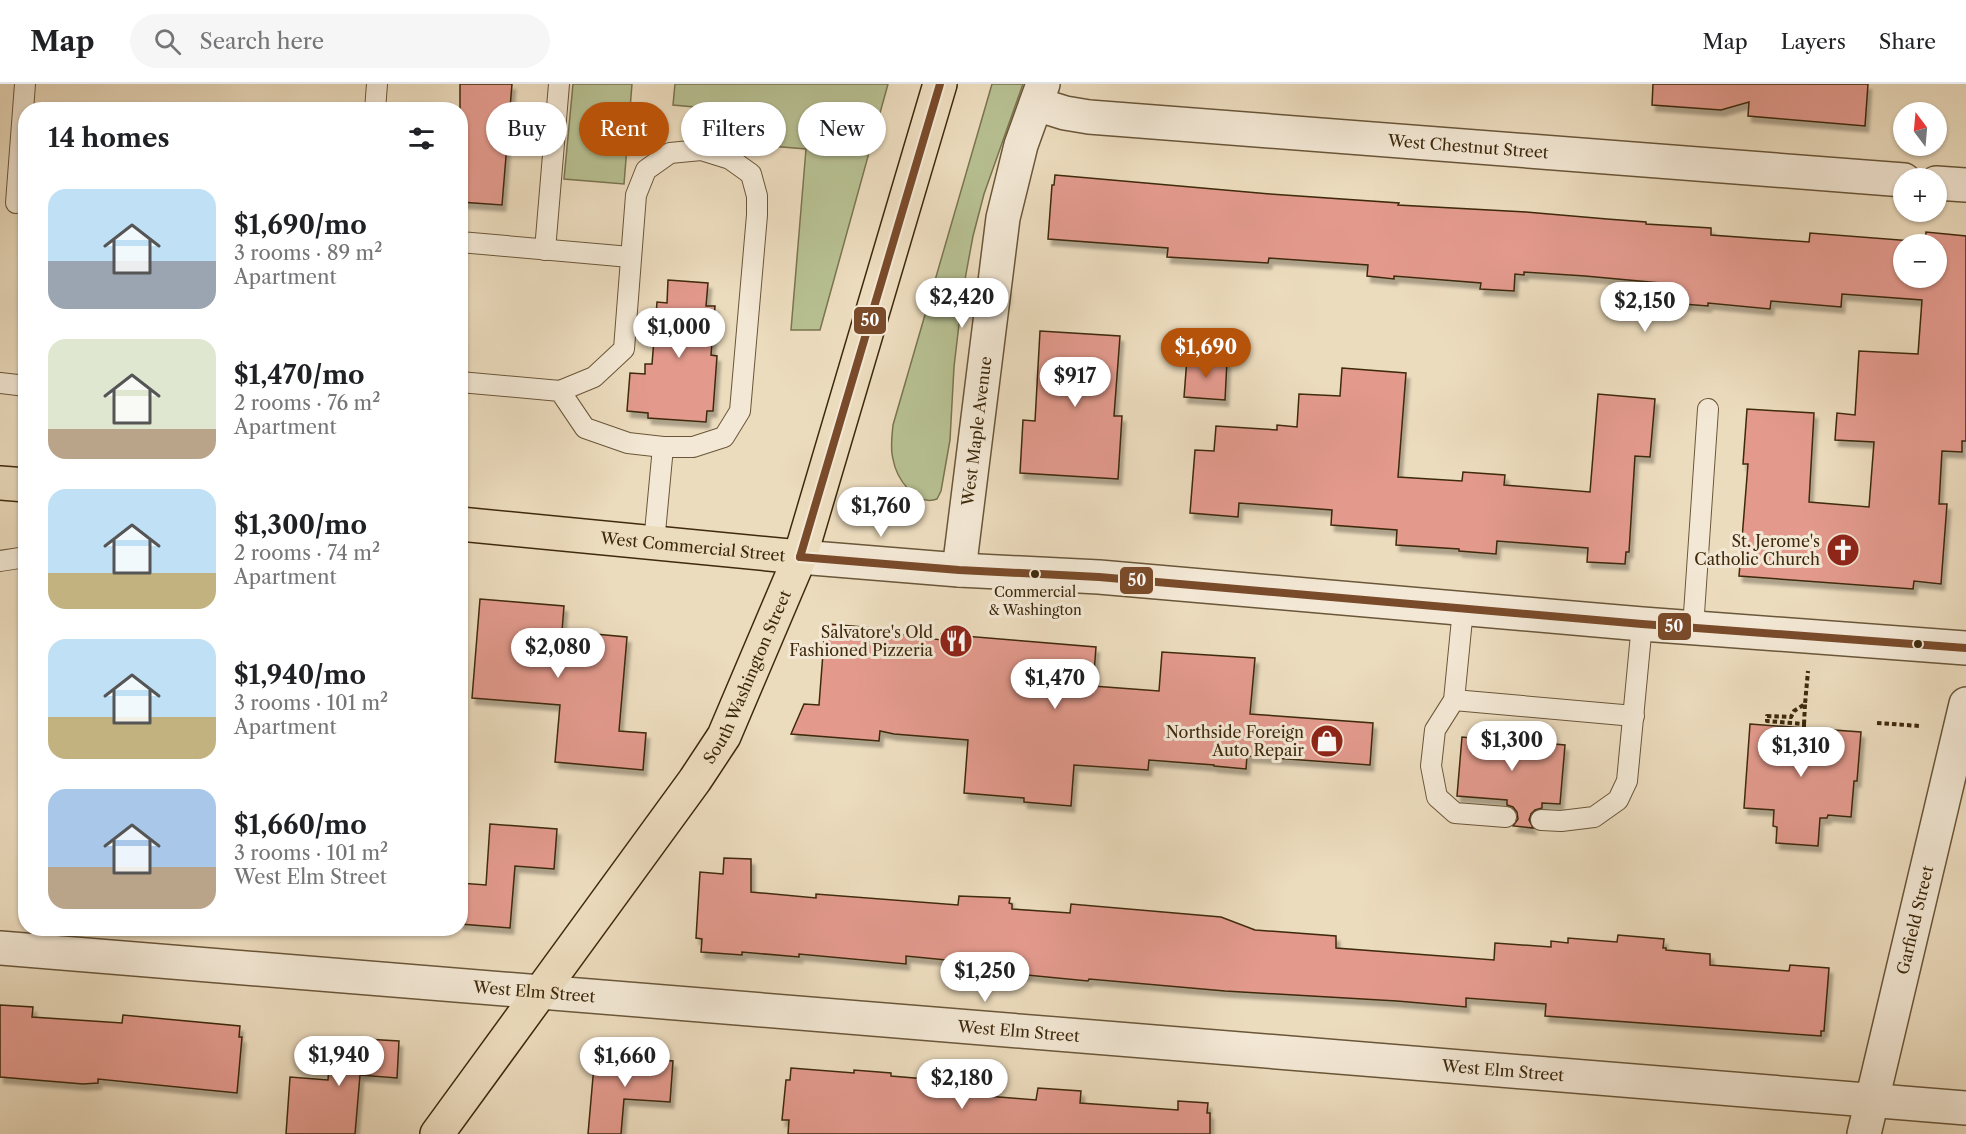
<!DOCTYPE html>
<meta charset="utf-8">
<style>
:root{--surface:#fff;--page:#f6f6f6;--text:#202124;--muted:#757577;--line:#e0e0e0;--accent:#b45309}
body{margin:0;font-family:"Libre Caslon Text",serif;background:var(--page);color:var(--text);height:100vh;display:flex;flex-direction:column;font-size:22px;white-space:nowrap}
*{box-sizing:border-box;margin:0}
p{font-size:20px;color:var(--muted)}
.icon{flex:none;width:33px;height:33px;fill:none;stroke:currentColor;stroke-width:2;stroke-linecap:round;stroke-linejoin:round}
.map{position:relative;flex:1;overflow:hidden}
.side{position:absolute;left:18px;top:18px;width:450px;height:834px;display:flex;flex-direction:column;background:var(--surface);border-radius:24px;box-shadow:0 2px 4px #0004}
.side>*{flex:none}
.banner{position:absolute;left:486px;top:18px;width:570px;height:54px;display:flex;gap:12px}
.needle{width:39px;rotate:344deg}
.fabs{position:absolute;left:1893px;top:18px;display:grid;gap:12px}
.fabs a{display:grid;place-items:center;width:54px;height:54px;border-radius:50%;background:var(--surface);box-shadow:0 2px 4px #0004;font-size:30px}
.price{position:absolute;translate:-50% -51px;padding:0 14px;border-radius:21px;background:#fff;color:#222;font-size:20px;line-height:39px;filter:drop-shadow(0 2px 3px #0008)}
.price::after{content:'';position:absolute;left:50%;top:36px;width:18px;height:14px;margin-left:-9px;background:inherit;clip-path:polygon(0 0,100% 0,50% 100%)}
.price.on{background:var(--accent);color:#fff}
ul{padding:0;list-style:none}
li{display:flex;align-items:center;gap:18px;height:150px;padding:0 30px}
li span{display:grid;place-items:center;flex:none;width:168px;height:120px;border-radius:18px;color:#555}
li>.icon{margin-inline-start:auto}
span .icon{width:72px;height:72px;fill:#fffc;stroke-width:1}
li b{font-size:26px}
h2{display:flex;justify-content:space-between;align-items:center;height:72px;padding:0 30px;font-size:26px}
.pill{padding:0 21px;border-radius:27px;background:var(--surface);box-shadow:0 2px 4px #0004;font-size:21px;line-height:54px}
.pill.on{background:var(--accent);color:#fff}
header{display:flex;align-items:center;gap:36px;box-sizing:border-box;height:84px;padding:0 30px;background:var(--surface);border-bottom:2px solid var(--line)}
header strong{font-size:28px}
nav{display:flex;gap:33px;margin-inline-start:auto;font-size:21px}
.search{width:420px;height:54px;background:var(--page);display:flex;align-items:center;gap:15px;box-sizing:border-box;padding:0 21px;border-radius:33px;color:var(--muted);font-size:22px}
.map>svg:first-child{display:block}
.green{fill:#b7c092;stroke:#7a744f;stroke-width:1.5}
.building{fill:#e39a8d;stroke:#3e290c;stroke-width:1.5;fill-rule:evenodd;filter:url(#shadow)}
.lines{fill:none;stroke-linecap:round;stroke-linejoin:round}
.service-casing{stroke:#6a5638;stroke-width:22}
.minor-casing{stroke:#6a5638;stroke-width:36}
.tertiary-casing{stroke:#6a5638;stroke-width:36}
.primary-casing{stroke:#3e290c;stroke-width:36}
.path{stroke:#3e290c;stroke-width:4;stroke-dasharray:4.5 3;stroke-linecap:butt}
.service{stroke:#f3e8d5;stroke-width:20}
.minor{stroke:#f3e8d5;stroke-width:33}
.tertiary{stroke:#f3e8d5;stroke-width:33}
.primary{stroke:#ecdcbe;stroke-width:33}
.bus-1-casing{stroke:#f3e8d5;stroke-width:12}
.bus-1{stroke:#7a4b2a;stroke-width:8}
.bus-dot{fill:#3e290c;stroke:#f3e8d5;stroke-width:2}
.labels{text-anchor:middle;stroke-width:6;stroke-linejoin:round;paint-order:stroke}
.bus-label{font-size:14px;fill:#3e290c;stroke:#f3e8d5}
.street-label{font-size:16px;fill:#3e290c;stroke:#f3e8d5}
.poi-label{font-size:16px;fill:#3e290c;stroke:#f3e8d5;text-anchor:end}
.line-badge{stroke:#f3e8d5;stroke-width:2}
.badge-label{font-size:16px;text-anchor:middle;font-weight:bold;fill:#fff}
</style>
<header>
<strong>Map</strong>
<div class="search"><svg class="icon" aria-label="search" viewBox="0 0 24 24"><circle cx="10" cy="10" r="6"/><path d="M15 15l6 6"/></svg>Search here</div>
<nav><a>Map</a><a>Layers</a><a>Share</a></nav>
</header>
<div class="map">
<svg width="1966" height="1050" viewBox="0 0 1966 1050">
<defs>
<filter id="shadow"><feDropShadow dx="3.5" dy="6" stdDeviation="1.5" flood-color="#0004"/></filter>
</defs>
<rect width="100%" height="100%" fill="#ecdcbe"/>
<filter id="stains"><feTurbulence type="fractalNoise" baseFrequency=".00333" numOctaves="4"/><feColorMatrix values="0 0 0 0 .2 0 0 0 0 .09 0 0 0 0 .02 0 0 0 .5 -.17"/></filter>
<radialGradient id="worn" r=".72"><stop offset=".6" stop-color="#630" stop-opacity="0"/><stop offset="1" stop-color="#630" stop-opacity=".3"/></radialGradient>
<!-- green -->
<g class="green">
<polygon points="573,0 632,0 624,100 564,95"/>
<polygon points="675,0 888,0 820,246 791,246 806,65 770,62 772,30 673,21"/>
<path d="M 992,0 L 1023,0 L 984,110 L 973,152 L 963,206 L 954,283 L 950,356 L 941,407 L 937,415 C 915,423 896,393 893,375 C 890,364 892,352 893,341 Z"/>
</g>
<!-- building -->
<g class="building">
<polygon points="460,0 512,0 502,121 460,118"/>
<polygon points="1653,0 1868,0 1865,42 1748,32 1749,18 1721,26 1652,21"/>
<path d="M 1055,91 L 1270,110 L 1399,119 L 1398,121 L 1526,128 L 1607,135 L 1646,138 L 1646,140 L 1711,144 L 1711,151 L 1809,158 L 1810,149 L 1925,158 L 1926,148 L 1966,152 L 1966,357 L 1962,357 L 1962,368 L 1942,367 L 1939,420 L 1947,420 L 1941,500 L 1914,497 L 1913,505 L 1739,492 L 1748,380 L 1743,380 L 1747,325 L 1814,329 L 1809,418 L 1869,423 L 1874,358 L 1835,356 L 1837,329 L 1855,331 L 1859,267 L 1918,270 L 1922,216 L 1842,210 L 1841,223 L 1771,217 L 1770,225 L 1708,219 L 1708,222 L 1670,219 L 1671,200 L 1585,192 L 1524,188 L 1524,191 L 1515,190 L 1514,207 L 1480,205 L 1481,199 L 1394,192 L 1394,195 L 1367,192 L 1368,181 L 1269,174 L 1268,179 L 1167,173 L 1168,164 L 1048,155 L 1052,101 L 1054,101 ZM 1904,160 L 1936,160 L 1936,194 L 1904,194 Z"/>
<polygon points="668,196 708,199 706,222 715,222 711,271 717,272 713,327 707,327 706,338 648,334 648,329 627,327 630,289 645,290 645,280 652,280 657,218 667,219"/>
<polygon points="1040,247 1120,252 1114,332 1122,332 1118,395 1020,389 1023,336 1035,337"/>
<polygon points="1187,274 1227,277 1225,316 1184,313"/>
<polygon points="1342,284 1406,289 1398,393 1462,397 1463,388 1505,391 1504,401 1590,408 1598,310 1655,315 1650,373 1635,372 1629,468 1626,468 1625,480 1587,478 1588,464 1497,457 1496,470 1459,467 1459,465 1396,461 1397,446 1331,441 1332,426 1239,419 1238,433 1190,429 1195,366 1214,367 1216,342 1277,346 1277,341 1297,343 1299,310 1340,312"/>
<polygon points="480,515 564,522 562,547 627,553 619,647 646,649 643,686 555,678 560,621 472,614"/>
<polygon points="828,540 886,545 885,548 941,556 941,550 1096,563 1093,602 1159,607 1162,568 1255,574 1250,630 1373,639 1370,681 1247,672 1246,685 1214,682 1214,681 1149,676 1148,686 1074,681 1071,722 1024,718 1024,714 964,709 968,656 894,650 880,647 879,657 791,650 804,620 819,621 825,543 828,543"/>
<polygon points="1750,640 1861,648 1857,697 1854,697 1851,733 1828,731 1827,734 1820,734 1818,762 1776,759 1777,743 1773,742 1774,726 1744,724"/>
<polygon points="1483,648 1544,653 1544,659 1565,661 1560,720 1542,719 1542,724 1535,726 1531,730 1529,736 1533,744 1513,742 1518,735 1517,728 1513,723 1507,721 1507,716 1457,712 1462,653 1482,655"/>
<polygon points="490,740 557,745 554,785 515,782 510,844 460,840 460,799 486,801"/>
<polygon points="724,774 751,775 751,808 816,814 816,810 958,821 959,812 1010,814 1009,819 1012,820 1012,825 1070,829 1071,820 1221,833 1255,846 1336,852 1336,864 1494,876 1495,859 1551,863 1551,857 1568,859 1568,854 1617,858 1618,851 1664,855 1663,864 1666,864 1666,866 1710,870 1710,881 1789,887 1790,881 1829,884 1824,947 1821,947 1821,952 1545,932 1546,920 1466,914 1466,923 1397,917 1225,907 1089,895 1088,897 987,887 987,880 906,872 906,880 799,870 799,873 742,868 742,871 701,868 702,855 696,854 700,788 723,790"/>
<polygon points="0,921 33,923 32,933 122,939 123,931 240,942 239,953 242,953 237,1009 98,995 98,999 83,1000 0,993"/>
<polygon points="331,953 399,957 397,994 360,991 355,1050 286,1050 290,993 328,996"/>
<polygon points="595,970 673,977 670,1018 624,1015 621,1050 588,1050"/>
<polygon points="791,984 854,989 854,986 891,989 891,992 950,997 949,1009 1036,1016 1038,1004 1081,1007 1080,1019 1178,1026 1178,1017 1208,1019 1207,1029 1210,1029 1210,1050 788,1050 789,1036 782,1036 786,996 790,996"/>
</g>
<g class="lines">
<defs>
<g id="service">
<polyline points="375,26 377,0"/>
<polyline points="16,119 25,0"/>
<polyline points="460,158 630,173"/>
<polyline points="545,166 559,0"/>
<polyline points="460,298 560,307 594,293 624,265 636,111 646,86 670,69 701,66 730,75 751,90 757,112 757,131 740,327 724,353 693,363 663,363 628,359 585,344 560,307"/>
<polyline points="0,299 26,302"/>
<polyline points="654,459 663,363"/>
<polyline points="0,477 26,473"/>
<polyline points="1463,525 1454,616 1435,646 1431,682 1437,713 1455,729 1506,733"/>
<polyline points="1693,544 1708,325"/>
<polyline points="1454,616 1634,632"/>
<polyline points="1541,736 1561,737 1594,733 1618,716 1627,697 1642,540"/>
</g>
<g id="minor">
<path id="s1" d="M 1036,20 L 1065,29 L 1089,33 L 1904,96"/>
<polyline points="1936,99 1966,101"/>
<path id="s2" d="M 959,486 L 1003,134 L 1021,61 L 1043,0"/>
<path id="s3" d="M 0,864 L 1966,1024"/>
<path id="s4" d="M 1864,1050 L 1966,620"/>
</g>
<polyline id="tertiary" points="800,473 959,486 1099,493 1642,540 1966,564"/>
<g id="primary">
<polyline points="0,399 26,401"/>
<path id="s5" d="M 460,440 L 800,473"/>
<path id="s6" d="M 437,1050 L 695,696 L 724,652 L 800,473 L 940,0"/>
</g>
</defs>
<!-- service casing -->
<use href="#service" class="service-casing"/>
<!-- minor casing -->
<use href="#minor" class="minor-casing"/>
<!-- tertiary casing -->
<use href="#tertiary" class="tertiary-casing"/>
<!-- primary casing -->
<use href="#primary" class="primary-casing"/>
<!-- path -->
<g class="path">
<polyline points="1877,639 1920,642"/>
<polyline points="1804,640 1805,620"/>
<polyline points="1804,643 1804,640 1767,637 1767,632 1791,633 1794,627 1805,620 1808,587"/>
</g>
<!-- service -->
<use href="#service" class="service"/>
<!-- minor -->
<use href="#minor" class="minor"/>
<!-- tertiary -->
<use href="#tertiary" class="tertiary"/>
<!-- primary -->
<use href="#primary" class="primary"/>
<defs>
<g id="bus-1">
<polyline points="800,473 959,486 1099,493 1642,540 1966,564"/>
<polyline points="800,473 940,0"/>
</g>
</defs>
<!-- bus-1 casing -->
<use href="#bus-1" class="bus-1-casing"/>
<!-- bus-1 -->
<use href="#bus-1" class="bus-1"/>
</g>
<!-- icons -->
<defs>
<symbol id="church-disc" viewBox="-11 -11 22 22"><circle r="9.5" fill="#8f2418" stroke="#f3e8d5"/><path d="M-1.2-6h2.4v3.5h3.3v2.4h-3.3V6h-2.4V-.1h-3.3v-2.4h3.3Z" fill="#fff"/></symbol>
<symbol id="restaurant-disc" viewBox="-11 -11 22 22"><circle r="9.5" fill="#8f2418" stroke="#f3e8d5"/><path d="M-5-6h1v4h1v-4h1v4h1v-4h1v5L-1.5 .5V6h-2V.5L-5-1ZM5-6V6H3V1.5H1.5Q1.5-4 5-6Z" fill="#fff"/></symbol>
<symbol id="shop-disc" viewBox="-11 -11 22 22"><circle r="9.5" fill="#8f2418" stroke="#f3e8d5"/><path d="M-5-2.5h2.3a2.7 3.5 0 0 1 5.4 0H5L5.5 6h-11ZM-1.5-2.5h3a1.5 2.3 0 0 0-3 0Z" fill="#fff"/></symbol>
</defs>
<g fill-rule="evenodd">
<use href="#church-disc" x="1824" y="447" width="38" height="38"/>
<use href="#restaurant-disc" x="937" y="538" width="38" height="38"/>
<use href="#shop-disc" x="1308" y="638" width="38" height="38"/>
</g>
<!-- markers -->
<g class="bus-dot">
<circle cx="1035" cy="490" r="5"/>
<circle cx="1918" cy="560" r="5"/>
</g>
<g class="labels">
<!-- bus labels -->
<g class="bus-label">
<text x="1035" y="513">Commercial<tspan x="1035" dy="18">&amp; Washington</tspan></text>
</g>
<!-- street labels -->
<g class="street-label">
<text dy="6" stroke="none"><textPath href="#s1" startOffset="435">West Chestnut Street</textPath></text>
<text dy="6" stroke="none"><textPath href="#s2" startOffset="140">West Maple Avenue</textPath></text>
<text dy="6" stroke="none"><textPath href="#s5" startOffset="234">West Commercial Street</textPath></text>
<text dy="6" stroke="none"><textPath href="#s6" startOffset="554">South Washington Street</textPath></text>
<text dy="6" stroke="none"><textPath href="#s4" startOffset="220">Garfield Street</textPath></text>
<text dy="6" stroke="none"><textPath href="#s3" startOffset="536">West Elm Street</textPath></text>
<text dy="6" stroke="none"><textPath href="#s3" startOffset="1022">West Elm Street</textPath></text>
<text dy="6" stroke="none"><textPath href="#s3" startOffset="1508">West Elm Street</textPath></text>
</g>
<!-- poi labels -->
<g class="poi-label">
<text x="1820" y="463">St. Jerome's<tspan x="1820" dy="18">Catholic Church</tspan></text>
<text x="933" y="554">Salvatore's Old<tspan x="933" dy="18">Fashioned Pizzeria</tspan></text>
<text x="1304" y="654">Northside Foreign<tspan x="1304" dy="18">Auto Repair</tspan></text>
</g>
</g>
<g class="line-badge">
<rect x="853" y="222" width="34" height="29" rx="6" fill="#7a4b2a"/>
<rect x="1119" y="482" width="35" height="29" rx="6" fill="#7a4b2a"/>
<rect x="1657" y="528" width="35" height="29" rx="6" fill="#7a4b2a"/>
</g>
<g class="badge-label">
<text x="870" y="242">50</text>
<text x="1137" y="502">50</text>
<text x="1674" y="548">50</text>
</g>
<rect width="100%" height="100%" filter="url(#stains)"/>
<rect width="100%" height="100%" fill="url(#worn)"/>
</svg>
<div class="fabs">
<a><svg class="needle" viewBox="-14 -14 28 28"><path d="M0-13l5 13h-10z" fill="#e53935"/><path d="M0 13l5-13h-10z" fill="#757577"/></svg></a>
<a>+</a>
<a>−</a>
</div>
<b class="price" style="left:962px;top:245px">$2,420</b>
<b class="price" style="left:1645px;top:249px">$2,150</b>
<b class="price" style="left:679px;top:275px">$1,000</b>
<b class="price on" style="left:1206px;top:295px">$1,690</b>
<b class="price" style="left:1075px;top:324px">$917</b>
<b class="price" style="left:881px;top:454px">$1,760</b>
<b class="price" style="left:558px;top:595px">$2,080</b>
<b class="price" style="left:1055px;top:626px">$1,470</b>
<b class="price" style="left:1512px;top:688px">$1,300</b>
<b class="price" style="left:1801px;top:694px">$1,310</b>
<b class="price" style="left:985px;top:919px">$1,250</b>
<b class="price" style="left:339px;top:1003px">$1,940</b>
<b class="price" style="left:625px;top:1004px">$1,660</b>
<b class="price" style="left:962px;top:1026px">$2,180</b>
<div class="banner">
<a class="pill">Buy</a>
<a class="pill on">Rent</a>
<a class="pill">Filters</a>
<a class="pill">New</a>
</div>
<section class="side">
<h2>14 homes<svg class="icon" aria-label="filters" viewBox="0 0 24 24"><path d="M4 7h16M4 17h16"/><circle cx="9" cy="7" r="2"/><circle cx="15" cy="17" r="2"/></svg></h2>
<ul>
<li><span style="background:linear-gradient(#bfe0f5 60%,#9aa5b1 0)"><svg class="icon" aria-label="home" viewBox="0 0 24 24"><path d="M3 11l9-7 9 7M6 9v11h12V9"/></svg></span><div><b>$1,690/mo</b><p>3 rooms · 89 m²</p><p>Apartment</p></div></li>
<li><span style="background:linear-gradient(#dfe7d0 75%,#b9a48a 0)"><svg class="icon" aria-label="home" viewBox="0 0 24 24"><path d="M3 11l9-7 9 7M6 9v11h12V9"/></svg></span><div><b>$1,470/mo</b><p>2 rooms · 76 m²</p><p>Apartment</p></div></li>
<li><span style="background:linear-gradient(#bfe0f5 70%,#c2b280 0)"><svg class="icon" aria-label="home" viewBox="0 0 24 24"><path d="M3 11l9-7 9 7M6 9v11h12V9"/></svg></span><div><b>$1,300/mo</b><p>2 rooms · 74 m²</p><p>Apartment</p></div></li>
<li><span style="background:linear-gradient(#bfe0f5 65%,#c2b280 0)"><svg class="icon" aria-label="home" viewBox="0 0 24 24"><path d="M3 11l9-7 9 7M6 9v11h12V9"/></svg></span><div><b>$1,940/mo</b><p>3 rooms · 101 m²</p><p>Apartment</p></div></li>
<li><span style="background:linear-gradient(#a9c7e8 65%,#b9a48a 0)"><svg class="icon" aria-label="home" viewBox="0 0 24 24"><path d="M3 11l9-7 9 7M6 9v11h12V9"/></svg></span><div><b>$1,660/mo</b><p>3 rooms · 101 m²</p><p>West Elm Street</p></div></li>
</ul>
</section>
</div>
